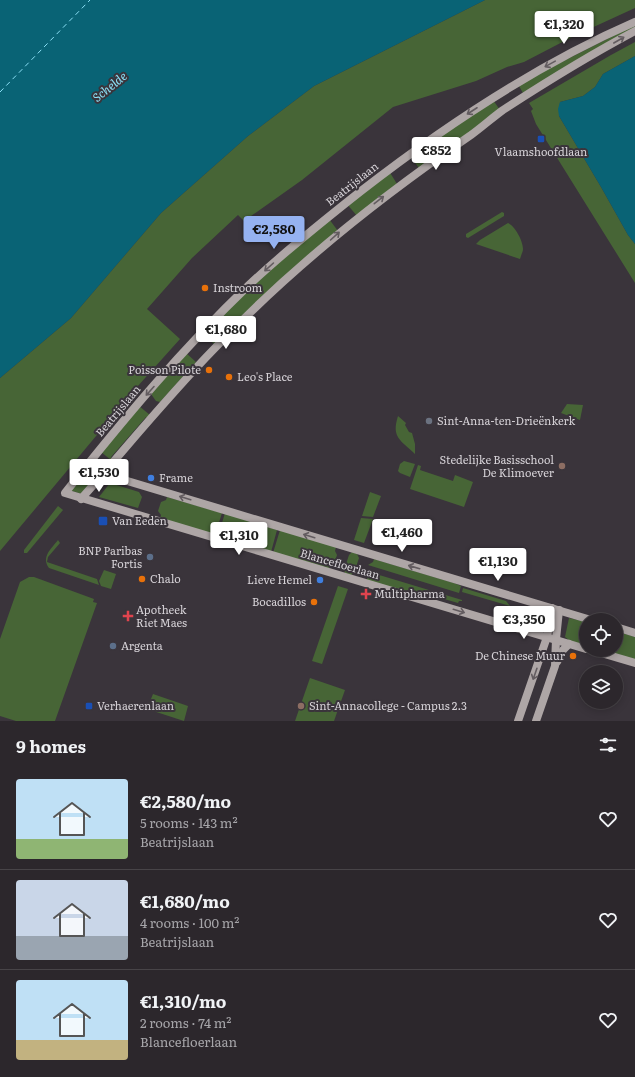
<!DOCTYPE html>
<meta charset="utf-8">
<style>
:root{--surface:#2c272c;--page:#342f34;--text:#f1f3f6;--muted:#a6a5a9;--line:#484448;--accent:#95b2f1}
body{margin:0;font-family:Literata,serif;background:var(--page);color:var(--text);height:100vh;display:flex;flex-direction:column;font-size:15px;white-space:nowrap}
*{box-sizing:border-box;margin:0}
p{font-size:13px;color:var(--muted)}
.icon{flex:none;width:22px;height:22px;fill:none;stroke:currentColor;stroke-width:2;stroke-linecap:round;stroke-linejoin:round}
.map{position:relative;height:721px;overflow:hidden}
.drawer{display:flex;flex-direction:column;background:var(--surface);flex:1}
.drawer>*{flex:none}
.fabs{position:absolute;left:579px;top:613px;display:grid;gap:8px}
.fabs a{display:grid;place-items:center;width:44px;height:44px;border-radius:50%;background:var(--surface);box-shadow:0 2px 10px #0003,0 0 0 1px var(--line);font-size:20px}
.price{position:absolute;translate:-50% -34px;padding:0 9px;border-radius:4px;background:#fff;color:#222;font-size:13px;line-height:26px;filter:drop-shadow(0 1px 2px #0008)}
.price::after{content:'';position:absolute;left:50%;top:24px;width:12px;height:9px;margin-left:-6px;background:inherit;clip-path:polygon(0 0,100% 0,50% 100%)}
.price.active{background:var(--accent);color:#111}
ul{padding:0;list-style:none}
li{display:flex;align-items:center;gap:12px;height:100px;padding:0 16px}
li+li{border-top:1px solid var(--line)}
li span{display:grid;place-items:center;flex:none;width:112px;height:80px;border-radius:4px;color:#555}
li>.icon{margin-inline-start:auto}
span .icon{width:48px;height:48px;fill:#fffc;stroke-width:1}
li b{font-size:17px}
h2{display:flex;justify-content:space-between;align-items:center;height:48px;padding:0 16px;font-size:17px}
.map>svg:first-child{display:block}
.green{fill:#476536}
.water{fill:#096375}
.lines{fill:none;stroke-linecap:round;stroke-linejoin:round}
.ferry{stroke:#8be0f6;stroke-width:1;stroke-dasharray:5 4;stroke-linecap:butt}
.secondary{stroke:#aea6a6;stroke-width:8}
.oneway{stroke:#635c60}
.transit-dot{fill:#1a4fb4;stroke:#3a343b;stroke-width:1.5}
.food-dot{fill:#e8710a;stroke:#3a343b;stroke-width:1.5}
.worship-dot{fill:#6b7280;stroke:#3a343b;stroke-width:1.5}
.education-dot{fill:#8d6e63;stroke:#3a343b;stroke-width:1.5}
.shop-dot{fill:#3f7fe0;stroke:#3a343b;stroke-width:1.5}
.service-dot{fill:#5c6f8a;stroke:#3a343b;stroke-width:1.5}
.health-dot{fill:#e0444e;stroke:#3a343b;stroke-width:1.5}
.labels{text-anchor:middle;stroke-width:4;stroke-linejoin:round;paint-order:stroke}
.poi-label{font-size:11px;fill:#d6d2d7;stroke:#3a343b;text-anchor:start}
.street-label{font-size:11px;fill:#d6d2d7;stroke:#3a343b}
.water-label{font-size:12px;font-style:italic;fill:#8be0f6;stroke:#3a343b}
</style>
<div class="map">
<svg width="635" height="721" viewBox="0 0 635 721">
<rect width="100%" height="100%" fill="#3a343b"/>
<!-- green -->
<g class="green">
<polygon points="485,0 635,0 635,8 574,36 524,62 507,67 476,81 393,107 302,180 244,221 238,215 192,258 147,309 180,339 137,387 0,551 0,378 71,318 161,213 248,136 314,86"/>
<polygon points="635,25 635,30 524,95 518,84"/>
<polygon points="635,42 635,56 603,74 595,87 583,96 560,102 559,116 601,187 628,235 635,244 635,283 536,124 531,111 533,109 529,103 611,55"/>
<polygon points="493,100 500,110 419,168 410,156"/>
<polygon points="389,171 397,184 357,216 347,204"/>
<polygon points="502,212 504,213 504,216 468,238 466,237 466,234"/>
<polygon points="329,219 338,231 215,345 204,334 252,286"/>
<path d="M 508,223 C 515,226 523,241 523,249 C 523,252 521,255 520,259 L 476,244 L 480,240 Z"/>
<polygon points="186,353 196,362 160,402 156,401 151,394"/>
<polygon points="567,404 583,405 580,420 561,413"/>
<polygon points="139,406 150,415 147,417 146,417 111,457 111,460 101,452"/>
<path d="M 398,416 L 406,423 L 405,425 L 409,432 L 412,433 L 415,444 L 415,454 C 401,440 391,438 398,416 Z"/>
<polygon points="404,461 415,464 410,477 400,473 398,471 400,464"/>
<polygon points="418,465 421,466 420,470 453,481 455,475 473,482 464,507 410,489"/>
<polygon points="85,473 93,475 95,478 82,494 72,491 71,490"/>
<polygon points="110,483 139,492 142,497 138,508 99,497"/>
<polygon points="370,492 381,496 373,517 362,516"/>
<polygon points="167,497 222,513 215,535 160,519 161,515 158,511 161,502 166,500"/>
<polygon points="58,506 63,510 27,553 24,553 24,550"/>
<polygon points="225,513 277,530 271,552 218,536"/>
<polygon points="361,518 373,519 364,543 354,540"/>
<polygon points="280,530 336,547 335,551 337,555 334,564 330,566 329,569 273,553"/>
<path d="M 58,540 L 60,543 L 48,557 L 47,562 L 97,579 L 99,585 L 49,568 C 41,557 51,549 58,540 Z"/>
<polygon points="352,552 357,554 359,558 354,573 351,575 345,573 344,570 349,555"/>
<polygon points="374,559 454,583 461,586 459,593 368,565 373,562"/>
<polygon points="104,570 116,574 111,589 101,586 99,581"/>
<polygon points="366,571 462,600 462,601 459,601 458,603 434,596 418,596 366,581 368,577"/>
<polygon points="29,577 34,577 94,599 93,602 97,603 55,721 16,721 0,716 0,639 20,582"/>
<polygon points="338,586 348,589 322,664 312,661"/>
<polygon points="463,588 506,601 510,606 462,592"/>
<polygon points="569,618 586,622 586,645 570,641 565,637"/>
<polygon points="616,631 635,637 635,660 601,650 616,650"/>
<polygon points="310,678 345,690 334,721 295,721"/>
<polygon points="153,694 188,706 184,721 147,709"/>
</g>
<!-- water -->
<g class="water">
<polygon points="0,0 485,0 314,86 248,136 161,213 71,318 0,378"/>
<polygon points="635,56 635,244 628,235 601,187 559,116 558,109 560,102 583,96 595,87 603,74"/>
</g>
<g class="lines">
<!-- ferry -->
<polyline class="ferry" points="0,92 90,0"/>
<!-- secondary -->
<g class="secondary">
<polyline points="84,468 591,620"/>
<path d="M 81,499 C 126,448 168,396 215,348 C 292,267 379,198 471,135 C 482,127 492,118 503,110 C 546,82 590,55 635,31"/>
<polyline points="616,627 635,633"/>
<path d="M 586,649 L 65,493 C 122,421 182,349 249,285 C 284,252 323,221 361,191 C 446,125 536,65 635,22"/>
<polyline points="591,650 635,663"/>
<polyline points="557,662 563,650 569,644"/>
<polyline points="518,721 547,637 552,608"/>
<polyline points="536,721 555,666 556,639 559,610"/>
</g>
</g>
<!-- one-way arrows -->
<defs><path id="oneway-shaft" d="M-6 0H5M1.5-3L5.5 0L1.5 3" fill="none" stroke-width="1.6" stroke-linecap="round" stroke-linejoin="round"/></defs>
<g class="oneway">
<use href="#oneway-shaft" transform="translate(619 40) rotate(-30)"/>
<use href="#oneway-shaft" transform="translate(550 64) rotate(151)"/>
<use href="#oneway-shaft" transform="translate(472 111) rotate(147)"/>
<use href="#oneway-shaft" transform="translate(379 200) rotate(-38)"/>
<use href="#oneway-shaft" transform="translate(335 236) rotate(-42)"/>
<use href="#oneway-shaft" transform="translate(269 267) rotate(138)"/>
<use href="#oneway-shaft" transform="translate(150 391) rotate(132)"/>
<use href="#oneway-shaft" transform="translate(185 498) rotate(-163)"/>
<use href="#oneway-shaft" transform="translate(309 536) rotate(-163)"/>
<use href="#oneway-shaft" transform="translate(414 567) rotate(-164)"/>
<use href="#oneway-shaft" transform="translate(459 611) rotate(17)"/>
<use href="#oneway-shaft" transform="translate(535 674) rotate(109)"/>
</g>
<!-- markers -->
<g class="transit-dot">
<rect x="537" y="135" width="8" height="8" rx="2"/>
<rect x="98" y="516" width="10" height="10" rx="2"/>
<rect x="85" y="702" width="8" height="8" rx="2"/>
</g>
<g class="food-dot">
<circle cx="205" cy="288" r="4"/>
<circle cx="209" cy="370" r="4"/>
<circle cx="229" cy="377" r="4"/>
<circle cx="142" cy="579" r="4"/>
<circle cx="314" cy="602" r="4"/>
<circle cx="573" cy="656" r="4"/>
</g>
<circle class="worship-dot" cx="429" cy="421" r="4"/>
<g class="education-dot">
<circle cx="562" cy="466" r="4"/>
<circle cx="301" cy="706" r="4"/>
</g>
<g class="shop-dot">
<circle cx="151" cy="478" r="4"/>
<circle cx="320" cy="580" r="4"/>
</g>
<g class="service-dot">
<circle cx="150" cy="557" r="4"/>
<circle cx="113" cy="646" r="4"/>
</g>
<g class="health-dot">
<path d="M364 588h4v4h4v4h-4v4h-4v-4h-4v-4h4z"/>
<path d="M126 610h4v4h4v4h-4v4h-4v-4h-4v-4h4z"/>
</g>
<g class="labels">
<!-- poi labels -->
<g class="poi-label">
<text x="541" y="156" text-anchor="middle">Vlaamshoofdlaan</text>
<text x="213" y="292">Instroom</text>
<text x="201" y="374" text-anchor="end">Poisson Pilote</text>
<text x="237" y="381">Leo's Place</text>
<text x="437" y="425">Sint-Anna-ten-Drieënkerk</text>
<text x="554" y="464" text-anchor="end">Stedelijke Basisschool<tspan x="554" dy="13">De Klimoever</tspan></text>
<text x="159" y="482">Frame</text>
<text x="112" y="525">Van Eeden</text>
<text x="142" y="555" text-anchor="end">BNP Paribas<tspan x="142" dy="13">Fortis</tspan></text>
<text x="150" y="583">Chalo</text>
<text x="312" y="584" text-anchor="end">Lieve Hemel</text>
<text x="374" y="598">Multipharma</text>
<text x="306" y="606" text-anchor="end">Bocadillos</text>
<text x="136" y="614">Apotheek<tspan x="136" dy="13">Riet Maes</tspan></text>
<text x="121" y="650">Argenta</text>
<text x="565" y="660" text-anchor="end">De Chinese Muur</text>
<text x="97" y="710">Verhaerenlaan</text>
<text x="309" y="710">Sint-Annacollege - Campus 2.3</text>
</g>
<!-- street labels -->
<g class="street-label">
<text transform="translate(352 184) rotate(-38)" y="4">Beatrijslaan</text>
<text transform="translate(118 411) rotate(-50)" y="4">Beatrijslaan</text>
<text transform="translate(340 564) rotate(16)" y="4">Blancefloerlaan</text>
</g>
<!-- water labels -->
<g class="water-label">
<text transform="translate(110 87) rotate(-39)" y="4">Schelde</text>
</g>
</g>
</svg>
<div class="fabs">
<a><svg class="icon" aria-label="locate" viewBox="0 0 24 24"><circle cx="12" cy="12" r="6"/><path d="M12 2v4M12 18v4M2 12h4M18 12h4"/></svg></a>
<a><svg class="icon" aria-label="layers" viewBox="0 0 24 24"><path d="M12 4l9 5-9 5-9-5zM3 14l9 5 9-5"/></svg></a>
</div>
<b class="price" style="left:564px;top:45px">€1,320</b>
<b class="price" style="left:436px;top:171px">€852</b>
<b class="price active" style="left:274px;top:250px">€2,580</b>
<b class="price" style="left:226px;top:350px">€1,680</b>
<b class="price" style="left:99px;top:493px">€1,530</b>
<b class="price" style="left:402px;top:553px">€1,460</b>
<b class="price" style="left:239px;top:556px">€1,310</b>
<b class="price" style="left:498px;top:582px">€1,130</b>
<b class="price" style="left:524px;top:640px">€3,350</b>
</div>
<section class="drawer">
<h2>9 homes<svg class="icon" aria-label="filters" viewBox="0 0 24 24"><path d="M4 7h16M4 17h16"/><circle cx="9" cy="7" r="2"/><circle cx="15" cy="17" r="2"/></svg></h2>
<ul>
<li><span style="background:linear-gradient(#bfe0f5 75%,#8fb573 0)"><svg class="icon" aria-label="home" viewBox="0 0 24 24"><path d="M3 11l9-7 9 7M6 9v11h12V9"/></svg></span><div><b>€2,580/mo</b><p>5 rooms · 143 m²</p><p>Beatrijslaan</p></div><svg class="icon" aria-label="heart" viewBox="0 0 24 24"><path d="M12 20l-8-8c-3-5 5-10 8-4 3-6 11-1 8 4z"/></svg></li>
<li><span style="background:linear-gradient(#c9d6e8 70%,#9aa5b1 0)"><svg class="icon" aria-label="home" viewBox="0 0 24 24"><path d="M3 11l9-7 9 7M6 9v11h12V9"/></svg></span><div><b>€1,680/mo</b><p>4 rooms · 100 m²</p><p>Beatrijslaan</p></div><svg class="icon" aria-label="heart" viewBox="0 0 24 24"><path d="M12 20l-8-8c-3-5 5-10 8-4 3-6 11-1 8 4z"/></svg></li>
<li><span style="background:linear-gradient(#bfe0f5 75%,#c2b280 0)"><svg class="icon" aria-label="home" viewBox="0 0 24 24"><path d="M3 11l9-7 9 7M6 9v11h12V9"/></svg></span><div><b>€1,310/mo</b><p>2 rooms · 74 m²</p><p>Blancefloerlaan</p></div><svg class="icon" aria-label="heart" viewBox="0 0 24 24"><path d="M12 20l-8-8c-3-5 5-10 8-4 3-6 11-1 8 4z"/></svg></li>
</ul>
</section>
